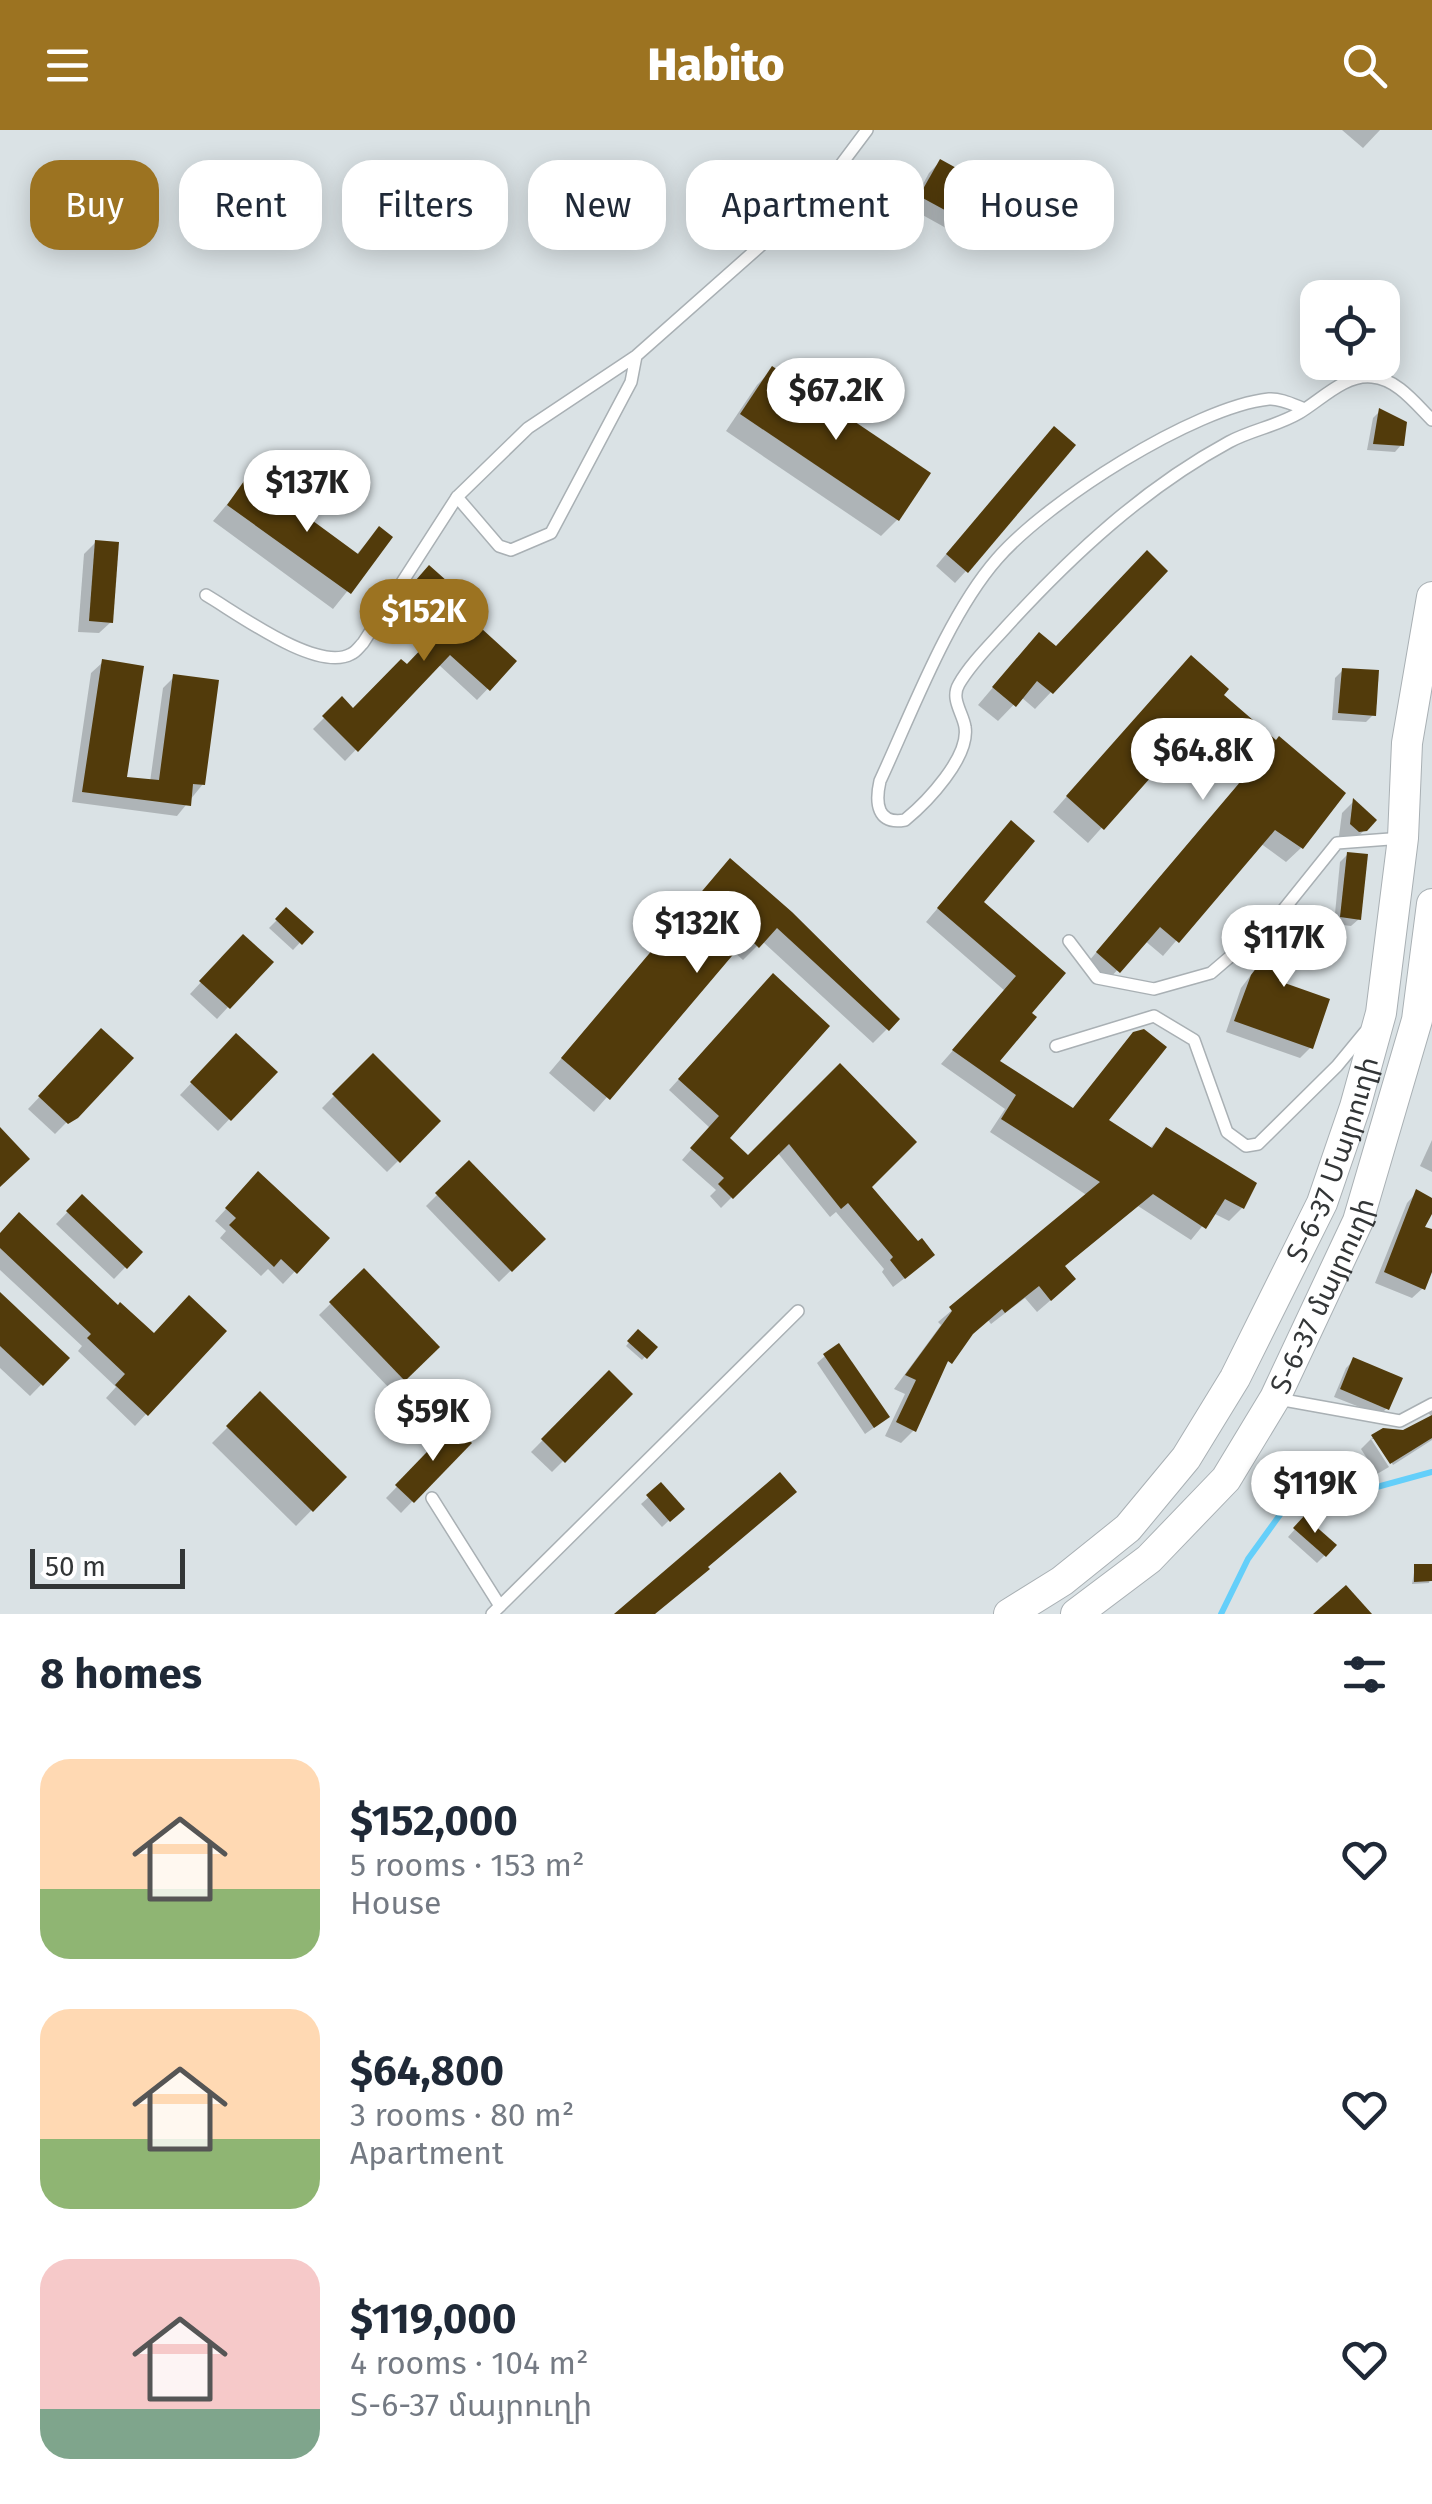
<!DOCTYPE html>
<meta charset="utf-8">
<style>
:root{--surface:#fff;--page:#f6f6f7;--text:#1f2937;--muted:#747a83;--accent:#9c7321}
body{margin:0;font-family:"Fira Sans","Noto Sans Armenian",sans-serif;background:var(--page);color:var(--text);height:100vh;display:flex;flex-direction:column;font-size:38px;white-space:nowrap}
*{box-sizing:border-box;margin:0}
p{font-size:32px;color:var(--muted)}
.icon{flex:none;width:55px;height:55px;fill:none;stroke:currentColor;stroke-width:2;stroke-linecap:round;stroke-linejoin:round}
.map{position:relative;height:1484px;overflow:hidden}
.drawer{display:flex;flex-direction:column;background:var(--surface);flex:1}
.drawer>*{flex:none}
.top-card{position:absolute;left:30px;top:30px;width:1372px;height:90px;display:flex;gap:20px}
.tools{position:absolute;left:1300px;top:150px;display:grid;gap:20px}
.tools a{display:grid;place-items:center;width:100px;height:100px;border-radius:20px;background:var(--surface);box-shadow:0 5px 25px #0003;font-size:50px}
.scale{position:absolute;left:30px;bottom:25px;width:155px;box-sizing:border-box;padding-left:10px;border:5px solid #333637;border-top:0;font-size:28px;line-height:35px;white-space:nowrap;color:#333637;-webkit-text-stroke:8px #fff;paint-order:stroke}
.price{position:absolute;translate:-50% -85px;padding:0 22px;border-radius:35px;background:#fff;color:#222;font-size:32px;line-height:65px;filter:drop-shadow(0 2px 5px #0008)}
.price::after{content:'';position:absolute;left:50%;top:60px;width:30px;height:22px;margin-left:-15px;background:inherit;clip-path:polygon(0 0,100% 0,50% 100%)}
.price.active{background:var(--accent);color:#fff}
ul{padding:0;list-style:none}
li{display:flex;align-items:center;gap:30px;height:250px;padding:0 40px}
li span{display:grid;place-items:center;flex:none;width:280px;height:200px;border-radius:30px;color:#555}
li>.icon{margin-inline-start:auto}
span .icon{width:120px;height:120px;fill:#fffc;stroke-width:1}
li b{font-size:42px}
h2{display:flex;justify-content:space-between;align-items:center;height:120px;padding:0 40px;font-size:42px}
.tag{padding:0 35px;border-radius:30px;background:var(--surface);box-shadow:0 5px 25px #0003;font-size:35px;line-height:90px}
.tag.active{background:var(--accent);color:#fff}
header{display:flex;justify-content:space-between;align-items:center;height:130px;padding:0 40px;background:var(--accent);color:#fff;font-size:45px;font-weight:800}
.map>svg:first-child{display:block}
.shadow{fill:#0003}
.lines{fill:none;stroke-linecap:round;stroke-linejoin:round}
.stream{stroke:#64cffa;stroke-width:6}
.building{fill:#523b0b}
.lane-casing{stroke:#a9b0b4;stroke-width:14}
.secondary-casing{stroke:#a9b0b4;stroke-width:32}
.lane{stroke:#fff;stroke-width:11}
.secondary{stroke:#fff;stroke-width:30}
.labels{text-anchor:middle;stroke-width:10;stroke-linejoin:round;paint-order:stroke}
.street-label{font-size:28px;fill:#333637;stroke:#fff}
</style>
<header><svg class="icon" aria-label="menu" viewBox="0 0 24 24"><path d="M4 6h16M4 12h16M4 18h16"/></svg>Habito<svg class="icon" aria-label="search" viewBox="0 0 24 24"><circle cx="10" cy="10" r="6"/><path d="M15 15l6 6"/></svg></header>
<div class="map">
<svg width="1432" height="1484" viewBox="0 0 1432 1484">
<rect width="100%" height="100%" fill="#dae2e5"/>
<!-- shadow -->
<g class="shadow">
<polygon points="1342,0 1380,0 1363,18"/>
<polygon points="940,32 985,101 973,113 910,78 929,43"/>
<polygon points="772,240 928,344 897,390 881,406 726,301 757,255"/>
<polygon points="1380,281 1402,314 1395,322 1367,320 1373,288"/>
<polygon points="1042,311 966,441 955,453 936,436"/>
<polygon points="250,347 356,425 379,399 390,408 333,479 213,391"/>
<polygon points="96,412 111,492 99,503 78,502 84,424"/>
<polygon points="1165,441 1035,579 1021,567 998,591 978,575 1024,521 1056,519"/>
<polygon points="419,449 514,531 477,570 438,534 345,631 313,599 342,570 353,581 407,537 438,505 400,470"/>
<polygon points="103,532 124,649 150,652 163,558 174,547 203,654 177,686 72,672 91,543"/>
<polygon points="1343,540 1373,585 1366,592 1332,590 1335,548"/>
<polygon points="1176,543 1220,565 1301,718 1286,732 1260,713 1163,826 1144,810 1103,856 1083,838 1239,654 1184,606 1088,713 1053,682"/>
<polygon points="1353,672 1374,690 1353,712 1346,713 1339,706 1342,683"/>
<polygon points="998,707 981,772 1062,843 1028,883 996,931 1072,980 1106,991 1149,1019 1166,1001 1242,1078 1229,1091 1213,1083 1191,1110 1138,1076 1063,1137 1060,1162 1037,1182 1025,1168 991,1194 988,1190 967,1208 941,1240 914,1300 901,1313 885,1306 905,1264 894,1259 941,1195 938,1192 1088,1066 990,1002 1005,979 941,934 1005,861 926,792"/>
<polygon points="1348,724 1359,789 1351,796 1334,794 1340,732"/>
<polygon points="716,746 897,889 873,913 762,811 743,830 733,821 594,982 549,943"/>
<polygon points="287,780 310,802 293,820 269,798"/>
<polygon points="1291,792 1274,852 1310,918 1300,928 1226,902 1241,858"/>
<polygon points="243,807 270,832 217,889 190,864"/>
<polygon points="762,857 727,1008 748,1028 840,937 869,1057 922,1135 893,1157 882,1142 884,1139 836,1082 830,1087 777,1022 721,1078 710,1066 716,1060 682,1030 710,998 669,960"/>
<polygon points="101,902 130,928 55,1004 28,979"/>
<polygon points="236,906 274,942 218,1001 180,965"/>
<polygon points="373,926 438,991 387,1042 322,978"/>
<polygon points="1432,1010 1432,1042 1420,1036"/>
<polygon points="469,1033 543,1109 499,1152 426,1076"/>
<polygon points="247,1056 326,1108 283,1154 268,1139 261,1146 220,1108 226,1101 215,1091"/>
<polygon points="1417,1062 1432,1071 1432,1079 1422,1098 1432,1102 1432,1136 1423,1158 1412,1168 1375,1153 1407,1073"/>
<polygon points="82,1067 140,1122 114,1149 56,1094"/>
<polygon points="0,1105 118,1178 153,1206 223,1201 135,1296 106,1268 116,1257 78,1221 82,1216 0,1140"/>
<polygon points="363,1142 437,1217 392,1261 319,1185"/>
<polygon points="0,1165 67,1228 30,1266 0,1238"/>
<polygon points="638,1202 654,1217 642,1230 626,1216"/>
<polygon points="825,1226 879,1294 865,1304 817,1233"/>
<polygon points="1354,1230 1387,1278 1380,1285 1334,1267 1346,1238"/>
<polygon points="609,1243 630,1264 552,1342 531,1322"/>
<polygon points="260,1265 344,1347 296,1396 212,1313"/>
<polygon points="1432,1272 1432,1310 1393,1335 1377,1309 1371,1309 1384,1300 1405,1302 1431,1286 1425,1279"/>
<polygon points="453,1299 469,1313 401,1383 386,1368"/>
<polygon points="1371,1309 1389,1337 1377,1344 1361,1319"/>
<polygon points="661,1356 681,1379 662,1397 641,1374"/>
<polygon points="1304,1389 1334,1416 1317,1433 1288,1407"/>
<polygon points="1432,1436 1429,1453 1412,1454 1415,1437"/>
</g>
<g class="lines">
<!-- stream -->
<polyline class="stream" points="1221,1484 1248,1429 1287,1375 1355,1363 1432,1342"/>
</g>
<!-- building -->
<g class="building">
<polygon points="940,29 1007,66 987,103 919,66"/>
<polygon points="772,236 931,343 899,391 740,284"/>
<polygon points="1379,278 1407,292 1404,316 1373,314"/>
<polygon points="1054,296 1076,315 968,443 946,424"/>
<polygon points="249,344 358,424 379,396 393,407 351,464 227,375"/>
<polygon points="95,410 119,412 113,493 89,491"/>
<polygon points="1147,420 1168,441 1053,564 1037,551 1016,577 992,557 1039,502 1056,516"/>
<polygon points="429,435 466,468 458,477 517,531 490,561 450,525 358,622 322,586 342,566 353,578 401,529 407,534 447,492 409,458"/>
<polygon points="1191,525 1229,559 1224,565 1276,610 1279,606 1346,663 1303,719 1275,700 1179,813 1160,797 1120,843 1096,822 1252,638 1199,593 1104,700 1066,666"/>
<polygon points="102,529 144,536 127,647 159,650 173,544 219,550 205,655 193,654 191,676 82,662"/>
<polygon points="1342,538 1379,540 1376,586 1338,583"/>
<polygon points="1353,668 1377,690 1367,701 1359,702 1350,694"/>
<polygon points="1011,690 1035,711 984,772 1066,843 1032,883 1037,887 1000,931 1073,978 1133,902 1144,899 1167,917 1109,990 1152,1018 1166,997 1257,1053 1244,1079 1225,1069 1206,1099 1153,1064 1065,1136 1076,1149 1051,1171 1039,1156 1005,1183 1002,1179 973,1204 952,1234 948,1231 916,1302 896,1292 916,1250 905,1245 952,1181 949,1177 1100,1052 1001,989 1016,965 952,920 1016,846 937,778"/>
<polygon points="1347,722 1368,724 1361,790 1340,787"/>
<polygon points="730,728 792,782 900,889 889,901 777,798 759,818 748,807 610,970 561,928"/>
<polygon points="286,777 314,802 302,815 275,789"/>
<polygon points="1302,778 1322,794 1279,851 1330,869 1313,919 1234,891 1251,845"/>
<polygon points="243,804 274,832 230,879 199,851"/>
<polygon points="773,843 830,896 730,1008 748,1025 840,933 917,1012 872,1057 918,1111 922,1108 935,1125 905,1149 890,1130 893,1127 848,1073 841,1079 789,1014 733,1069 718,1054 724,1048 690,1018 719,986 678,949"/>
<polygon points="101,898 134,928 78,988 68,994 38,966"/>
<polygon points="236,903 278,942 231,991 190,952"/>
<polygon points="373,923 441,991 400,1033 332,964"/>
<polygon points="0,997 30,1029 0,1057"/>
<polygon points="469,1030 546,1109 512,1142 435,1063"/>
<polygon points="258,1041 330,1108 297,1144 281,1129 274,1137 229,1095 236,1088 225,1078"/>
<polygon points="1416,1059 1432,1068 1432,1084 1425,1097 1432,1099 1432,1142 1425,1160 1384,1142"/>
<polygon points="82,1064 143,1122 127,1139 66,1081"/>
<polygon points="19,1082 118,1175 120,1172 154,1203 189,1165 227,1201 148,1286 115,1255 125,1244 87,1208 91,1204 0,1118 0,1103"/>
<polygon points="364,1138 440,1217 405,1251 329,1172"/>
<polygon points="0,1162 70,1228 43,1256 0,1216"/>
<polygon points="638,1199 658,1217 647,1229 627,1211"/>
<polygon points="839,1213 890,1287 874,1298 823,1224"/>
<polygon points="1353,1227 1403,1248 1389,1280 1340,1259"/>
<polygon points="609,1240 633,1264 565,1333 541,1309"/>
<polygon points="260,1261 347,1347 313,1382 226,1296"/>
<polygon points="1432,1285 1432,1308 1390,1334 1371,1305 1383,1298 1403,1300"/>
<polygon points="453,1295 472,1313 414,1373 395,1355"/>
<polygon points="780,1342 797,1362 708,1437 710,1439 655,1484 614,1484"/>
<polygon points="661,1352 685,1379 670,1392 646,1365"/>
<polygon points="1304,1386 1337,1415 1326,1427 1293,1398"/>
<polygon points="1414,1434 1432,1434 1432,1451 1414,1452"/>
<polygon points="1346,1455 1372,1484 1313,1484"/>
</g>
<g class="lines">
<defs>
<g id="lane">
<polyline points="636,226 631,252 551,403 511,420 499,416 457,367 528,298 636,226 819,64 867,0"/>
<path d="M 1305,279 C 1294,275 1280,268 1269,269 C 1194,277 1046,372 997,429 C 948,485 912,582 880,651 C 875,673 877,695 905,690 C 927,672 970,627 965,597 C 963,583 950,569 959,554 C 971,533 991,514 1007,496 C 1072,425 1144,358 1229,312 C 1251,300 1277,296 1299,283 C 1321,270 1345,244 1372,247 C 1397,249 1415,273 1432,290"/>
<path d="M 206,465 C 237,483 317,543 351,524 C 356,522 359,517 363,513 L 457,367"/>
<polyline points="1069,811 1097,848 1154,859 1211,843 1280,784 1337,713 1403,708"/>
<polyline points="1056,916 1154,886 1194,910 1227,1002 1246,1016 1258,1014 1337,936 1365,902"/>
<polyline points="1278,1269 1400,1291 1432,1274"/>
<polyline points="432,1368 500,1476"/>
<polyline points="492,1484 798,1181"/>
</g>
<g id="secondary">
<path id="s1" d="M 1009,1484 L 1062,1451 L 1128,1398 L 1186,1328 L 1235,1248 L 1322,1073 L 1355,977 L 1381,883 L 1403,708 L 1407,613 L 1432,467"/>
<path id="s2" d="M 1076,1484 L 1149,1429 L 1226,1349 L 1275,1268 L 1358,1091 L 1417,890 L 1432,774"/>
</g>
</defs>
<!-- lane casing -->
<use href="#lane" class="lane-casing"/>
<!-- secondary casing -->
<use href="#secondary" class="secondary-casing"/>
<!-- lane -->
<use href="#lane" class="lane"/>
<!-- secondary -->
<use href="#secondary" class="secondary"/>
</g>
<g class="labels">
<!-- street labels -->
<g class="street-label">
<text dy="10" stroke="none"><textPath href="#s1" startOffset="572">Տ-6-37 Մայրուղի</textPath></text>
<text dy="10" stroke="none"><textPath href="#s2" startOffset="410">Տ-6-37 մայրուղի</textPath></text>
</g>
</g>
</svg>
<div class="tools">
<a><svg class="icon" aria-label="locate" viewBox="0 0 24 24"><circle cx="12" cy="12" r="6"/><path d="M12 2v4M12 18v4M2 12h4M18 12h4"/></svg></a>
</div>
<div class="scale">50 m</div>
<b class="price" style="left:836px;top:313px">$67.2K</b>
<b class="price" style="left:307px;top:405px">$137K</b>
<b class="price active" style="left:424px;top:534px">$152K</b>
<b class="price" style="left:1203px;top:673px">$64.8K</b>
<b class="price" style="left:697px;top:846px">$132K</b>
<b class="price" style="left:1284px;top:860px">$117K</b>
<b class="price" style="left:433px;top:1334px">$59K</b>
<b class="price" style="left:1315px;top:1406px">$119K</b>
<div class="top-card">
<a class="tag active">Buy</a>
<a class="tag">Rent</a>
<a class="tag">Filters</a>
<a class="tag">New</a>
<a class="tag">Apartment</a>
<a class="tag">House</a>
</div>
</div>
<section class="drawer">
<h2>8 homes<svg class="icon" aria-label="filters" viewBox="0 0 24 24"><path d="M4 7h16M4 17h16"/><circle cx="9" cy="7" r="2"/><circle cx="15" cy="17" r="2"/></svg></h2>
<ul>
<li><span style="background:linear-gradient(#ffd9b3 65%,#8fb573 0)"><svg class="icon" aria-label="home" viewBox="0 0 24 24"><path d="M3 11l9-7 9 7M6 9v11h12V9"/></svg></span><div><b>$152,000</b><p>5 rooms · 153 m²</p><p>House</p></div><svg class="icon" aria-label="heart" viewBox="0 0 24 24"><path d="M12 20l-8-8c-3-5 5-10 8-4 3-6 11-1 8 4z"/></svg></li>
<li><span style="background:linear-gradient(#ffd9b3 65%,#8fb573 0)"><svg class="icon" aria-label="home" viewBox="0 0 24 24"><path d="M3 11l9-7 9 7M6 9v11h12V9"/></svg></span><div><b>$64,800</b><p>3 rooms · 80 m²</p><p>Apartment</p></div><svg class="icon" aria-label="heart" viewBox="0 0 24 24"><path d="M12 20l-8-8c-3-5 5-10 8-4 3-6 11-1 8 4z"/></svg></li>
<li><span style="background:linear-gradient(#f6c9c9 75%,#7fa58c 0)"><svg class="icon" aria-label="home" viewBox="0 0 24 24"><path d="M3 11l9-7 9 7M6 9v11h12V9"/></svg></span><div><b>$119,000</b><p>4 rooms · 104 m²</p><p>Տ-6-37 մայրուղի</p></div><svg class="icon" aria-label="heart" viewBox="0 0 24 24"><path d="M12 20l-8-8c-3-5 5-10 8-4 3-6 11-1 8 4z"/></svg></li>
</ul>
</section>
